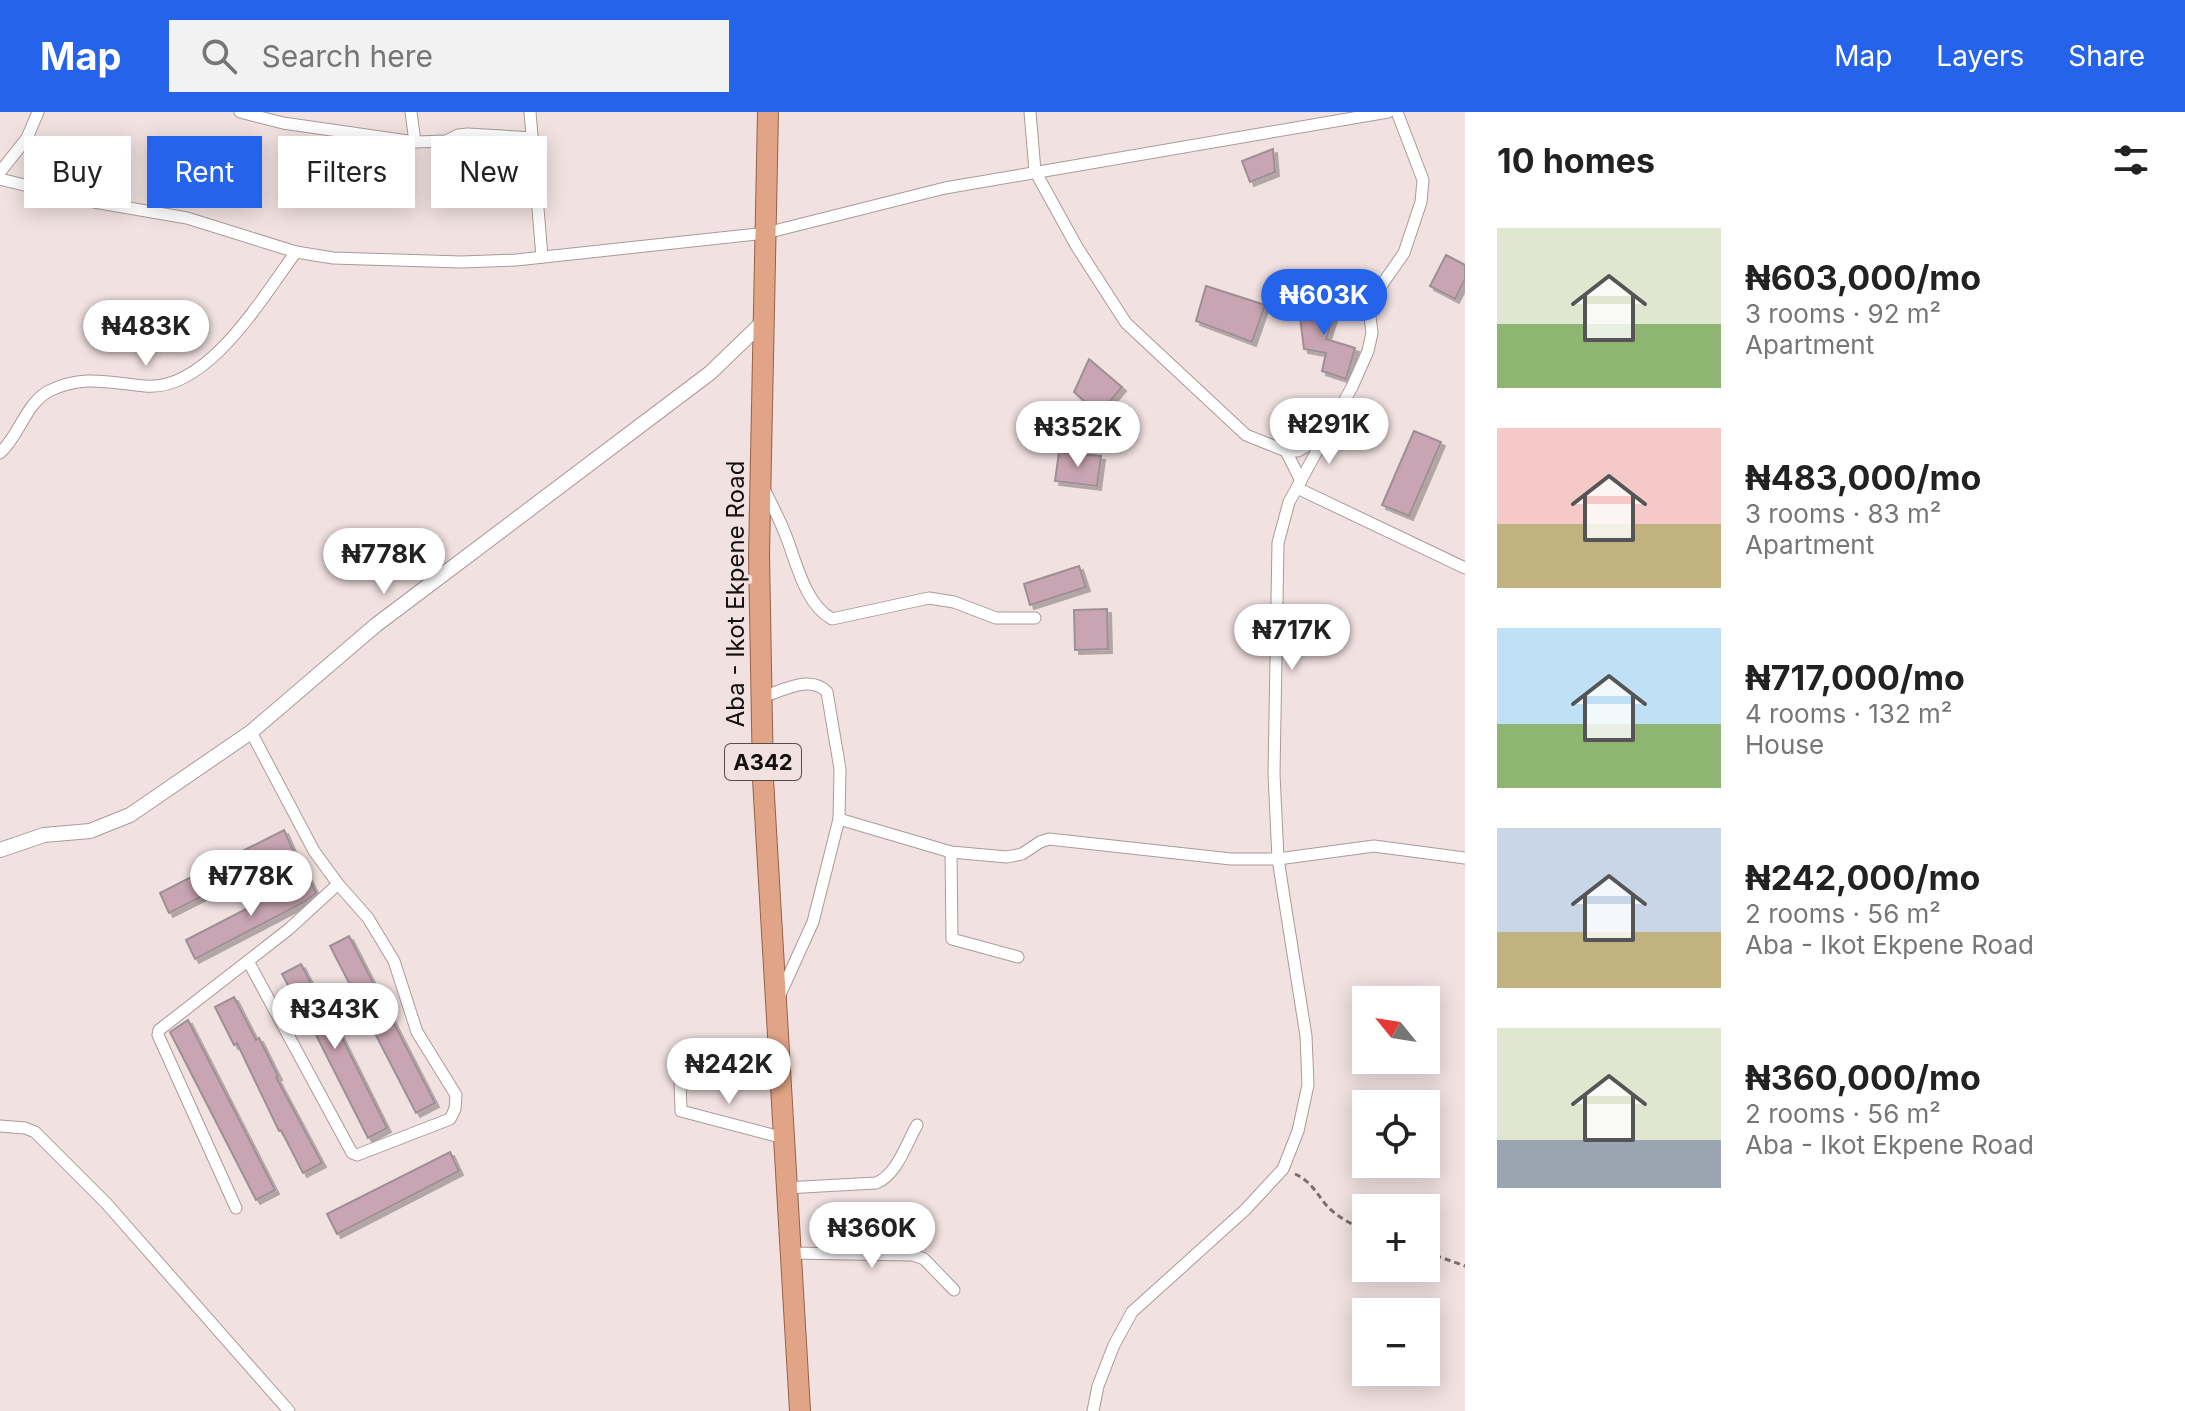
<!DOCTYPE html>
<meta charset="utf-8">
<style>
:root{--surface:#fff;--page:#f2f2f2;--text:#222;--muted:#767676;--accent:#2563eb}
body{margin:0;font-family:Inter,sans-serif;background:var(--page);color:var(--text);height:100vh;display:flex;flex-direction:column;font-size:30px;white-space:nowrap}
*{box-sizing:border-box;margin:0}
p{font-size:26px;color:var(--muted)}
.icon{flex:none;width:44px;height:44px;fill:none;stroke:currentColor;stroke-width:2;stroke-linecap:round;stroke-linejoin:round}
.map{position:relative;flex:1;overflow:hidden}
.side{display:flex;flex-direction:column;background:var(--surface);width:720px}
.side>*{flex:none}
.banner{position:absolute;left:24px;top:24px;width:760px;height:72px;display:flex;gap:16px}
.needle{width:52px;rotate:300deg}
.buttons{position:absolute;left:1352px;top:874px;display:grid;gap:16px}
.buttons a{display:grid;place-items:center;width:88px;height:88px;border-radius:0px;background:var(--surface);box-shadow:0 4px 20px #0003;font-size:40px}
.price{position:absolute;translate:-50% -68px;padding:0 18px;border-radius:28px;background:#fff;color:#222;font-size:26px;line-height:52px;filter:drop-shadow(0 2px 4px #0008)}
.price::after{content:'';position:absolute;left:50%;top:48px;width:24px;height:18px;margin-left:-12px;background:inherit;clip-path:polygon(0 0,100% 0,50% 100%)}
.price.on{background:var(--accent);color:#fff}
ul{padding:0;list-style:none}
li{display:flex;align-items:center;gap:24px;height:200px;padding:0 32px}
li span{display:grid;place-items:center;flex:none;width:224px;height:160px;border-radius:0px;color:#555}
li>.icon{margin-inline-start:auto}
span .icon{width:96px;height:96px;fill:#fffc;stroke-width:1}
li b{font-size:34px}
h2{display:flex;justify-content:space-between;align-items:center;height:96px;padding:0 32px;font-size:34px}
.tag{padding:0 28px;border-radius:0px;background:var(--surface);box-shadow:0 4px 20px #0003;font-size:28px;line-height:72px}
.tag.on{background:var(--accent);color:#fff}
header{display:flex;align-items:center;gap:48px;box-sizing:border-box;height:112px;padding:0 40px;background:var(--accent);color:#fff}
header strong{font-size:38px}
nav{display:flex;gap:44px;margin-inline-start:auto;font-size:28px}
.search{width:560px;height:72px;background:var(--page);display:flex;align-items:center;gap:20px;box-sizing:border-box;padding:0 28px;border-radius:0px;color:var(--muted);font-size:30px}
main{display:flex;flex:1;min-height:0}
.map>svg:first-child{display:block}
.building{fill:#c9a4b2;stroke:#9d9095;stroke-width:2;filter:url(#shadow)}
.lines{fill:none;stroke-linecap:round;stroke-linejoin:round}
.minor-casing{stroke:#a99b9a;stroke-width:13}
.tertiary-casing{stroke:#a99b9a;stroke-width:16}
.trunk-casing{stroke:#956248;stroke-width:22}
.path{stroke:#786f6e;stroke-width:3;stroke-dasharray:6 4;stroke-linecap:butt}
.minor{stroke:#fff;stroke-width:11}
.tertiary{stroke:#fff;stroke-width:14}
.trunk{stroke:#e2a486;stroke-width:20}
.labels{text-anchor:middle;stroke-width:7;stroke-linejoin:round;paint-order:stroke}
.shield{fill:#f1e1e1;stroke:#564e4d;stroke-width:2}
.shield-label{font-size:22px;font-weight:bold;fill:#130f0e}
.street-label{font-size:24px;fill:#130f0e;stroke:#f1e1e1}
</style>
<header>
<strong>Map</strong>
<div class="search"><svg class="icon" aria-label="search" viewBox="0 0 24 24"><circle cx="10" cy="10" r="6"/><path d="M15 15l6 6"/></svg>Search here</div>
<nav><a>Map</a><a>Layers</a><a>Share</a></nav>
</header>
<main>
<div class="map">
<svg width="1465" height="1299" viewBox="0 0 1465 1299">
<defs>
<filter id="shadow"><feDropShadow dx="4" dy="4" stdDeviation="0" flood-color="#0004"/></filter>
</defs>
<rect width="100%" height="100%" fill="#f1e1e1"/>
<!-- building -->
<g class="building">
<polygon points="1273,37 1275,60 1250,70 1242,49"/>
<polygon points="1446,143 1465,153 1465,167 1455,187 1430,174"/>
<polygon points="1206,174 1265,193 1252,230 1196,209"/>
<polygon points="1298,190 1338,190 1326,227 1355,236 1346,267 1322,259 1326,241 1304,237"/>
<polygon points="1089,247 1122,275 1099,302 1074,280"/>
<polygon points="1414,319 1441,330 1409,404 1382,393"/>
<polygon points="1059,340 1101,344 1097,374 1055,369"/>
<polygon points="1079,454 1086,475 1030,493 1024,472"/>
<polygon points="1107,497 1108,537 1075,538 1074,498"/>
<polygon points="284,718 293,738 169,801 160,781"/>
<polygon points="308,765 316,781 306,789 195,847 186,828"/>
<polygon points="349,824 435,991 416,1001 330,834"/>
<polygon points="301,852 322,893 325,892 387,1016 368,1026 304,899 302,900 282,862"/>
<polygon points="234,885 256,928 259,926 278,964 276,965 322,1051 303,1061 281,1018 279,1019 237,931 234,933 215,895"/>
<polygon points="188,908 275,1078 256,1088 170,920"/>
<polygon points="450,1040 459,1059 337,1122 327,1102"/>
</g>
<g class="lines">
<defs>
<g id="minor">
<polyline points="240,0 283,11 415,30 446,29 458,23 468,22 532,26"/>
<polyline points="411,0 415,30"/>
<polyline points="530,0 542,145"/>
<polyline points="1030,0 1035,59 1077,135 1126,211 1246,323 1286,339 1298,339 1322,325"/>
<polyline points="0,60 27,26 38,0"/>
<polyline points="0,67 94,90 187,106 296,140 333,146 461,150 516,148 766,121 945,76 1388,0"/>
<polyline points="1286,339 1301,369"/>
<path d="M 0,341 C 19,324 26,291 49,279 C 84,262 110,271 145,274 C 208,280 263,184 296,140"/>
<polyline points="1297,376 1465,456"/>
<path d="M 764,377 C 772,393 780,408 786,424 C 797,452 805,492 832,507 L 929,486 L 954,490 L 996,506 L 1035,506"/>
<path d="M 762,585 C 782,579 810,562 827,580 L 840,657 L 839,707 L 813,810 L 779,885"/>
<polyline points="839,707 951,740 1007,745 1022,742 1040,730 1049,727 1231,747 1278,747 1374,734 1465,746"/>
<polyline points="951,740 952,827 1018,845"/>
<polyline points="248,849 352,1041 357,1043 450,1007 455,997 456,983 417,920 394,849 368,806 338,772 314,739 251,620"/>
<polyline points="711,957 680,968 681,999 784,1026"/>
<polyline points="0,1014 25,1016 35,1020 106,1091 289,1299"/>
<path d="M 785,1076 L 876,1071 C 897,1063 906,1032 917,1013"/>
<polyline points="236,1096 158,923 159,918 289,817 338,772"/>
<polyline points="789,1141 913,1143 924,1147 954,1178"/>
<polyline points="1093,1299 1098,1274 1114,1233 1132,1200 1245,1098 1283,1057 1298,1019 1308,973 1306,924 1278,747 1274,662 1278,431 1289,390 1352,275 1368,239 1372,221 1370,205 1376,181 1404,141 1421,90 1423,68 1397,0"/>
</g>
<polyline id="tertiary" points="0,738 44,723 90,719 130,703 251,620 376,513 710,261 764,209"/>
<polyline id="trunk" points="768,0 759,443 763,667 800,1299"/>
</defs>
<!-- minor casing -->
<use href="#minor" class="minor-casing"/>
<!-- tertiary casing -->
<use href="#tertiary" class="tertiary-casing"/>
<!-- trunk casing -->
<use href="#trunk" class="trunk-casing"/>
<!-- path -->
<g class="path">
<path d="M 1295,1062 C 1311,1069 1317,1082 1327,1094 C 1337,1105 1353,1113 1366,1118"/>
<polyline points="1426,1140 1465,1154"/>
</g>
<!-- minor -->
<use href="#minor" class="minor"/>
<!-- tertiary -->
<use href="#tertiary" class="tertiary"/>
<!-- trunk -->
<use href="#trunk" class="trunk"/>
</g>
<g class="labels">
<!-- shield labels -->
<rect class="shield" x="725" y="632" width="76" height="36" rx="6"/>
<g class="shield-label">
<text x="763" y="658">A342</text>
</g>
<!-- street labels -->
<g class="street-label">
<text transform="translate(736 482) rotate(-90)" y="8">Aba - Ikot Ekpene Road</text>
</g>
</g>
</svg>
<div class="buttons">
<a><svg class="needle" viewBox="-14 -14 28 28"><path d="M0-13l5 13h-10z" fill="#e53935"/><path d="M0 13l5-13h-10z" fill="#767676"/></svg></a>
<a><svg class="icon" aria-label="locate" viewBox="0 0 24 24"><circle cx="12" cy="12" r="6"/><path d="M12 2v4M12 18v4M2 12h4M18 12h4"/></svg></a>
<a>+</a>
<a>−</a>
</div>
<b class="price on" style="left:1324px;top:225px">₦603K</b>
<b class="price" style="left:146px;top:256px">₦483K</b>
<b class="price" style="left:1329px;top:354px">₦291K</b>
<b class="price" style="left:1078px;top:357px">₦352K</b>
<b class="price" style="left:384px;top:484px">₦778K</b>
<b class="price" style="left:1292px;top:560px">₦717K</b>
<b class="price" style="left:251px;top:806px">₦778K</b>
<b class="price" style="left:335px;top:939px">₦343K</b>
<b class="price" style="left:729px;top:994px">₦242K</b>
<b class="price" style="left:872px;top:1158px">₦360K</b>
<div class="banner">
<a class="tag">Buy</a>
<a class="tag on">Rent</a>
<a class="tag">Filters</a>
<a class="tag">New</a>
</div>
</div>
<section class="side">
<h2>10 homes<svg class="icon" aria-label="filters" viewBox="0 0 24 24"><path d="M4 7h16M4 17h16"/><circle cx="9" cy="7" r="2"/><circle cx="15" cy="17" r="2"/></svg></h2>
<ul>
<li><span style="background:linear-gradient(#dfe7d0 60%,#8fb573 0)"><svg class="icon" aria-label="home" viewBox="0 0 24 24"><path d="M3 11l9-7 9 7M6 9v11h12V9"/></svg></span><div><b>₦603,000/mo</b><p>3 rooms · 92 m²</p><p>Apartment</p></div></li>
<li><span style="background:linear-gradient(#f6c9c9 60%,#c2b280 0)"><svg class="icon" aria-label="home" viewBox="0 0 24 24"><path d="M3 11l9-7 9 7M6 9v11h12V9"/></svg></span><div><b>₦483,000/mo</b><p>3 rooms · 83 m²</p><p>Apartment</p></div></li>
<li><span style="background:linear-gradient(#bfe0f5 60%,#8fb573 0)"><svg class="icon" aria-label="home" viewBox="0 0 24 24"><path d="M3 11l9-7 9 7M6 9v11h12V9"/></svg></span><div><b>₦717,000/mo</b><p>4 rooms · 132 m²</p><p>House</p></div></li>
<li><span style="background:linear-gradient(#c9d6e8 65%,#c2b280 0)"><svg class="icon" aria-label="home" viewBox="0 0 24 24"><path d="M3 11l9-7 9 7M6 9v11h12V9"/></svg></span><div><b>₦242,000/mo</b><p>2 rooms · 56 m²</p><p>Aba - Ikot Ekpene Road</p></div></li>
<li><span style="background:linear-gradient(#dfe7d0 70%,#9aa5b1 0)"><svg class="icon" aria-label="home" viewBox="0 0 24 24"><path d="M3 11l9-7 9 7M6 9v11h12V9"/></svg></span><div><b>₦360,000/mo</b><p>2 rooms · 56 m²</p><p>Aba - Ikot Ekpene Road</p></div></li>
</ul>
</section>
</main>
